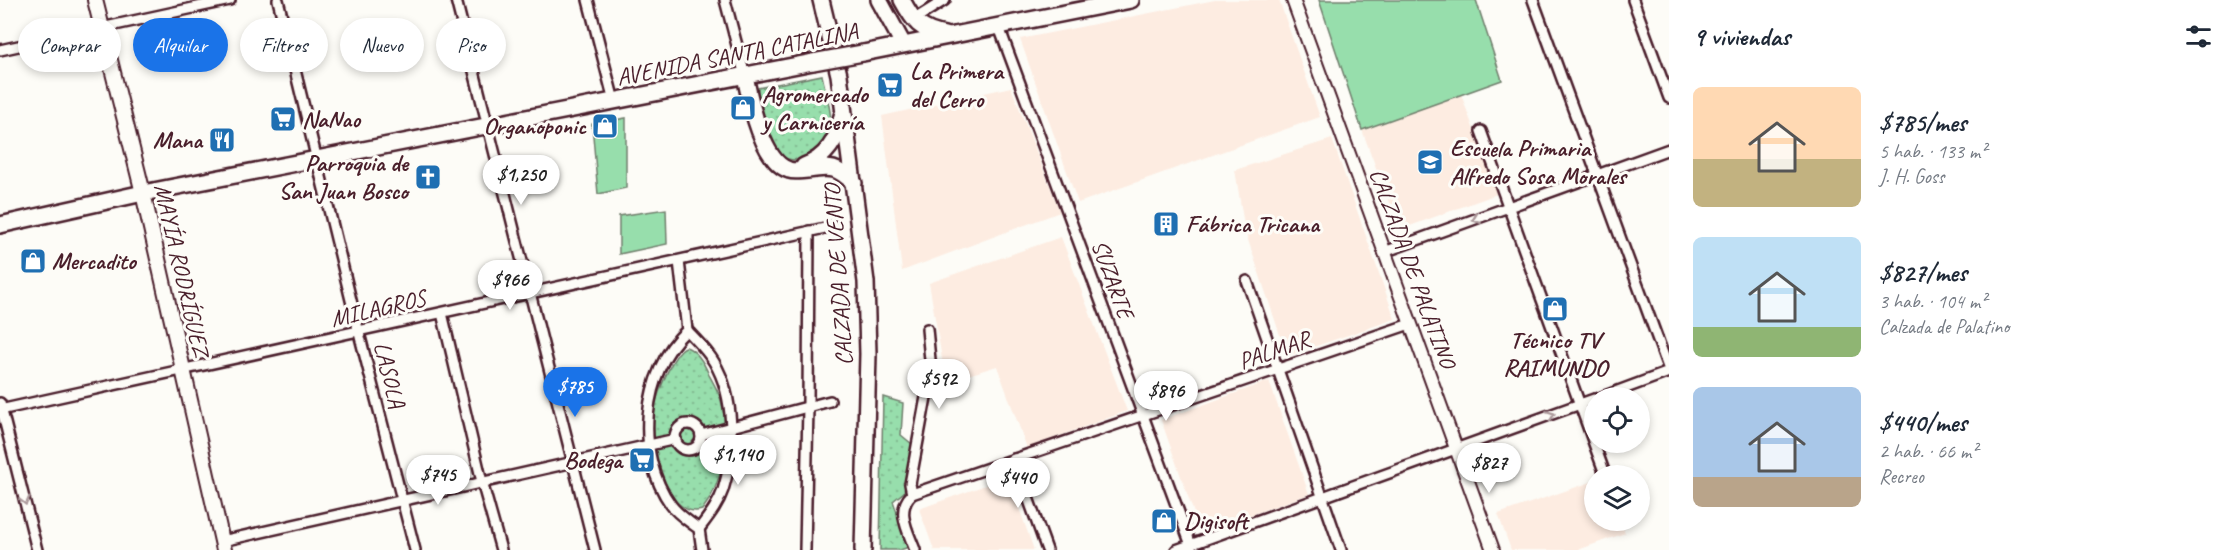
<!DOCTYPE html>
<html lang="es">
<meta charset="utf-8">
<style>
:root{--surface:#fff;--page:#f2f2f3;--text:#1f2937;--muted:#747a83;--accent:#1a73e8}
body{margin:0;font-family:Caveat,sans-serif;background:var(--page);color:var(--text);height:100vh;display:flex;flex-direction:column;font-size:22px;white-space:nowrap}
*{box-sizing:border-box;margin:0}
p{font-size:20px;color:var(--muted)}
.icon{flex:none;width:33px;height:33px;fill:none;stroke:currentColor;stroke-width:2;stroke-linecap:round;stroke-linejoin:round}
.map{position:relative;flex:1;overflow:hidden}
.panel{display:flex;flex-direction:column;background:var(--surface);width:570px}
.panel>*{flex:none}
.banner{position:absolute;left:18px;top:18px;width:570px;height:54px;display:flex;gap:12px}
.buttons{position:absolute;left:1584px;top:387px;display:grid;gap:12px}
.buttons a{display:grid;place-items:center;width:66px;height:66px;border-radius:50%;background:var(--surface);box-shadow:0 3px 9px #0003;font-size:30px}
.price{position:absolute;translate:-50% -51px;padding:0 14px;border-radius:21px;background:#fff;color:#222;font-size:20px;line-height:39px;filter:drop-shadow(0 2px 3px #0008)}
.price::after{content:'';position:absolute;left:50%;top:36px;width:18px;height:14px;margin-left:-9px;background:inherit;clip-path:polygon(0 0,100% 0,50% 100%)}
.price.on{background:var(--accent);color:#fff}
ul{padding:0;list-style:none}
li{display:flex;align-items:center;gap:18px;height:150px;padding:0 24px}
li span{display:grid;place-items:center;flex:none;width:168px;height:120px;border-radius:9px;color:#555}
li>.icon{margin-inline-start:auto}
span .icon{width:72px;height:72px;fill:#fffc;stroke-width:1}
li b{font-size:26px}
h2{display:flex;justify-content:space-between;align-items:center;height:72px;padding:0 24px;font-size:26px}
.pill{padding:0 21px;border-radius:27px;background:var(--surface);box-shadow:0 3px 9px #0003;font-size:21px;line-height:54px}
.pill.on{background:var(--accent);color:#fff}
main{display:flex;flex:1;min-height:0}
.map>svg:first-child{display:block}
.built{fill:#fdece1}
.grass{fill:url(#grass-dots);stroke:#707e6c;stroke-width:1.5}
.garden{fill:#97deac;stroke:#707e6c;stroke-width:1.5}
.lines{fill:none;stroke-linecap:round;stroke-linejoin:round}
.minor-casing{stroke:#4a1f2b;stroke-width:14}
.tertiary-casing{stroke:#4a1f2b;stroke-width:16}
.secondary-casing{stroke:#4a1f2b;stroke-width:18}
.primary-casing{stroke:#4a1f2b;stroke-width:20}
.minor{stroke:#fdfcf7;stroke-width:9}
.tertiary{stroke:#fdfcf7;stroke-width:12}
.secondary{stroke:#fdfcf7;stroke-width:14}
.primary{stroke:#fdfcf7;stroke-width:15}
.primary-bridge-casing{stroke:#4a1f2b;stroke-width:20;stroke-linecap:butt}
.primary-bridge{stroke:#fdfcf7;stroke-width:15}
.oneway{stroke:#ac999b}
.labels{text-anchor:middle;stroke-width:6;stroke-linejoin:round;paint-order:stroke}
.street-label{font-size:24px;fill:#4a1f2b;stroke:#fdfcf7}
.poi-label{font-size:24px;font-weight:bold;fill:#4a1f2b;stroke:#fdfcf7;text-anchor:start}
</style>
<main>
<div class="map">
<svg width="1669" height="550" viewBox="0 0 1669 550">
<defs>
<pattern id="grass-dots" width="8" height="8" patternUnits="userSpaceOnUse" patternTransform="scale(1.5)"><rect width="8" height="8" fill="#97deac"/><path d="M2 2h.1M6 6h.1" fill="none" stroke="#84be94" stroke-width="1.8" stroke-linecap="round"/></pattern>
</defs>
<rect width="100%" height="100%" fill="#fdfcf7"/>
<filter id="ink" filterUnits="userSpaceOnUse"><feTurbulence type="fractalNoise" baseFrequency=".0167" numOctaves="2"/><feDisplacementMap in="SourceGraphic" scale="12" xChannelSelector="R" yChannelSelector="G"/><feConvolveMatrix kernelMatrix="1 2 1 2 8 2 1 2 1" color-interpolation-filters="sRGB"/></filter>
<g filter="url(#ink)">
<!-- built -->
<g class="built">
<polygon points="1215,0 1279,0 1320,117 1078,203 1020,39"/>
<polygon points="1011,87 1060,212 902,271 882,116"/>
<polygon points="1461,94 1497,194 1399,230 1362,130"/>
<polygon points="1332,139 1395,319 1287,356 1245,231 1235,170"/>
<polygon points="1061,237 1127,411 1027,448 997,366 946,382 929,283"/>
<polygon points="1269,381 1309,494 1201,533 1161,420"/>
<polygon points="1008,477 1034,550 934,550 919,509"/>
<polygon points="1594,481 1594,520 1620,521 1625,533 1578,550 1511,550 1498,514"/>
</g>
<!-- grass -->
<g class="grass">
<path d="M 822,75 C 825,91 832,110 831,126 C 829,148 803,169 781,156 C 767,147 756,104 758,88 Z"/>
<path d="M 686,347 C 697,351 705,365 709,375 C 714,384 720,394 722,404 C 730,439 724,482 702,510 C 665,520 651,442 653,416 C 654,401 673,351 686,347 Z"/>
<polygon points="883,397 903,403 901,435 912,444 904,492 893,501 909,547 900,550 880,550"/>
</g>
<!-- garden -->
<g class="garden">
<polygon points="1319,0 1476,0 1502,80 1362,130"/>
<polygon points="626,118 626,188 598,194 592,124"/>
<polygon points="666,209 667,244 619,254 619,216"/>
</g>
<g class="lines">
<defs>
<g id="minor">
<polyline points="278,0 359,333 415,550"/>
<polyline points="456,0 595,550"/>
<polyline points="588,0 614,101"/>
<polyline points="725,0 745,76"/>
<polyline points="1533,0 1669,370"/>
<polyline points="1633,0 1669,98"/>
<polyline points="913,20 945,0"/>
<polyline points="999,27 1191,545"/>
<polyline points="0,50 230,0"/>
<polyline points="1481,131 1605,474"/>
<polyline points="1384,252 1669,149"/>
<path d="M 679,261 L 687,330 C 641,372 635,455 671,505 C 678,515 689,521 699,529 L 702,550"/>
<polyline points="1247,281 1341,550"/>
<polyline points="442,313 482,482 501,550"/>
<path d="M 687,330 C 696,340 707,350 714,362 C 735,397 735,452 723,490 C 718,505 708,517 699,529"/>
<polyline points="1599,398 1669,372"/>
<polyline points="0,403 37,550"/>
<polyline points="0,410 834,226"/>
<circle cx="688" cy="437" r="13"/>
<polyline points="701,435 830,401"/>
<polyline points="1014,459 1047,550"/>
<polyline points="912,494 910,484 931,370 927,329"/>
<polyline points="222,541 676,439"/>
<polyline points="805,550 808,407 809,231"/>
<path d="M 915,550 C 908,531 895,510 912,494 L 1410,324"/>
<polyline points="1176,550 1594,399"/>
</g>
<polyline id="tertiary" points="1293,0 1493,550"/>
<polyline id="secondary" points="95,0 143,193 224,550"/>
<g id="primary">
<polyline points="821,0 839,75 866,282 868,354 863,550"/>
<polyline points="879,0 903,44"/>
<path d="M 902,0 C 914,22 919,30 945,35"/>
<polyline points="863,53 1131,0"/>
<path d="M 745,76 C 750,100 762,162 789,170 C 795,172 802,170 808,170 C 831,166 837,167 854,183"/>
<path d="M 804,166 C 826,158 838,139 842,116"/>
<polyline points="0,225 143,193 813,62"/>
</g>
</defs>
<!-- minor casing -->
<use href="#minor" class="minor-casing"/>
<!-- tertiary casing -->
<use href="#tertiary" class="tertiary-casing"/>
<!-- secondary casing -->
<use href="#secondary" class="secondary-casing"/>
<!-- primary casing -->
<use href="#primary" class="primary-casing"/>
<!-- minor -->
<use href="#minor" class="minor"/>
<!-- tertiary -->
<use href="#tertiary" class="tertiary"/>
<!-- secondary -->
<use href="#secondary" class="secondary"/>
<!-- primary -->
<use href="#primary" class="primary"/>
<defs>
<polyline id="primary-bridge" points="813,62 863,53"/>
</defs>
<!-- primary-bridge casing -->
<use href="#primary-bridge" class="primary-bridge-casing"/>
<!-- primary-bridge -->
<use href="#primary-bridge" class="primary-bridge"/>
</g>
<!-- one-way arrows -->
<defs><path id="oneway-chevron" d="M-2-3.5L2.5 0L-2 3.5" fill="none" stroke-width="1.6" stroke-linecap="round" stroke-linejoin="round" transform="scale(1.5)"/></defs>
<g class="oneway">
<use href="#oneway-chevron" transform="translate(1476 219) rotate(160)"/>
<use href="#oneway-chevron" transform="translate(1551 415) rotate(-20)"/>
<use href="#oneway-chevron" transform="translate(25 501) rotate(76)"/>
</g>
</g>
<!-- icons -->
<defs>
<symbol id="supermarket-square" viewBox="-11 -11 22 22"><rect x="-9" y="-9" width="18" height="18" rx="4" fill="#1f6fb2" stroke="#fdfcf7"/><path d="M-6-5.5h2.5l.6 2H6L4.5 2H-2.5L-4.4-4H-6ZM-1.5 3.2a1.3 1.3 0 1 0 .1 0ZM3 3.2a1.3 1.3 0 1 0 .1 0Z" fill="#fff"/></symbol>
<symbol id="shop-square" viewBox="-11 -11 22 22"><rect x="-9" y="-9" width="18" height="18" rx="4" fill="#1f6fb2" stroke="#fdfcf7"/><path d="M-5-2.5h2.3a2.7 3.5 0 0 1 5.4 0H5L5.5 6h-11ZM-1.5-2.5h3a1.5 2.3 0 0 0-3 0Z" fill="#fff"/></symbol>
<symbol id="restaurant-square" viewBox="-11 -11 22 22"><rect x="-9" y="-9" width="18" height="18" rx="4" fill="#1f6fb2" stroke="#fdfcf7"/><path d="M-5-6h1v4h1v-4h1v4h1v-4h1v5L-1.5 .5V6h-2V.5L-5-1ZM5-6V6H3V1.5H1.5Q1.5-4 5-6Z" fill="#fff"/></symbol>
<symbol id="school-square" viewBox="-11 -11 22 22"><rect x="-9" y="-9" width="18" height="18" rx="4" fill="#1f6fb2" stroke="#fdfcf7"/><path d="M0-5L7-2L0 1L-7-2ZM-4 1L0 2.5L4 1V4Q0 6-4 4Z" fill="#fff"/></symbol>
<symbol id="church-square" viewBox="-11 -11 22 22"><rect x="-9" y="-9" width="18" height="18" rx="4" fill="#1f6fb2" stroke="#fdfcf7"/><path d="M-1.2-6h2.4v3.5h3.3v2.4h-3.3V6h-2.4V-.1h-3.3v-2.4h3.3Z" fill="#fff"/></symbol>
<symbol id="building-square" viewBox="-11 -11 22 22"><rect x="-9" y="-9" width="18" height="18" rx="4" fill="#1f6fb2" stroke="#fdfcf7"/><path d="M-4-6H4V6H1V3H-1V6H-4ZM-2.5-4.3h1.7v1.8h-1.7ZM.8-4.3h1.7v1.8H.8ZM-2.5-1h1.7V.8h-1.7ZM.8-1h1.7V.8H.8Z" fill="#fff"/></symbol>
</defs>
<g fill-rule="evenodd">
<use href="#supermarket-square" x="875" y="70" width="30" height="30"/>
<use href="#shop-square" x="728" y="93" width="30" height="30"/>
<use href="#supermarket-square" x="268" y="104" width="30" height="30"/>
<use href="#shop-square" x="590" y="111" width="30" height="30"/>
<use href="#restaurant-square" x="207" y="125" width="30" height="30"/>
<use href="#school-square" x="1415" y="147" width="30" height="30"/>
<use href="#church-square" x="413" y="162" width="30" height="30"/>
<use href="#building-square" x="1151" y="209" width="30" height="30"/>
<use href="#shop-square" x="18" y="246" width="30" height="30"/>
<use href="#shop-square" x="1540" y="294" width="30" height="30"/>
<use href="#supermarket-square" x="627" y="445" width="30" height="30"/>
<use href="#shop-square" x="1149" y="506" width="30" height="30"/>
</g>
<g class="labels">
<!-- street labels -->
<g class="street-label">
<text transform="translate(737 54) rotate(-11)" y="8">AVENIDA SANTA CATALINA</text>
<text transform="translate(1413 268) rotate(70)" y="8">CALZADA DE PALATINO</text>
<text transform="translate(182 270) rotate(77)" y="8">MAYÍA RODRÍGUEZ</text>
<text transform="translate(838 275) rotate(-94)" y="8">CALZADA DE VENTO</text>
<text transform="translate(1113 279) rotate(70)" y="8">SUZARTE</text>
<text transform="translate(378 308) rotate(-13)" y="8">MILAGROS</text>
<text transform="translate(1274 350) rotate(-19)" y="8">PALMAR</text>
<text transform="translate(390 375) rotate(76)" y="8">LASOLA</text>
</g>
<!-- poi labels -->
<g class="poi-label">
<text x="910" y="79">La Primera<tspan x="910" dy="28">del Cerro</tspan></text>
<text x="762" y="102">Agromercado<tspan x="762" dy="28">y Carnicería</tspan></text>
<text x="302" y="127">NaNao</text>
<text x="586" y="134" text-anchor="end">Organoponic</text>
<text x="202" y="148" text-anchor="end">Mana</text>
<text x="1450" y="156">Escuela Primaria<tspan x="1450" dy="28">Alfredo Sosa Morales</tspan></text>
<text x="408" y="171" text-anchor="end">Parroquia de<tspan x="408" dy="28">San Juan Bosco</tspan></text>
<text x="1186" y="232">Fábrica Tricana</text>
<text x="52" y="269">Mercadito</text>
<text x="1555" y="348" text-anchor="middle">Técnico TV<tspan x="1555" dy="28">RAIMUNDO</tspan></text>
<text x="622" y="468" text-anchor="end">Bodega</text>
<text x="1184" y="529">Digisoft</text>
</g>
</g>
</svg>
<div class="buttons">
<a><svg class="icon" aria-label="locate" viewBox="0 0 24 24"><circle cx="12" cy="12" r="6"/><path d="M12 2v4M12 18v4M2 12h4M18 12h4"/></svg></a>
<a><svg class="icon" aria-label="layers" viewBox="0 0 24 24"><path d="M12 4l9 5-9 5-9-5zM3 14l9 5 9-5"/></svg></a>
</div>
<b class="price" style="left:521px;top:206px">$1,250</b>
<b class="price" style="left:510px;top:311px">$966</b>
<b class="price" style="left:939px;top:410px">$592</b>
<b class="price on" style="left:575px;top:418px">$785</b>
<b class="price" style="left:1166px;top:422px">$896</b>
<b class="price" style="left:738px;top:486px">$1,140</b>
<b class="price" style="left:1489px;top:494px">$827</b>
<b class="price" style="left:438px;top:506px">$745</b>
<b class="price" style="left:1018px;top:509px">$440</b>
<div class="banner">
<a class="pill">Comprar</a>
<a class="pill on">Alquilar</a>
<a class="pill">Filtros</a>
<a class="pill">Nuevo</a>
<a class="pill">Piso</a>
</div>
</div>
<section class="panel">
<h2>9 viviendas<svg class="icon" aria-label="filters" viewBox="0 0 24 24"><path d="M4 7h16M4 17h16"/><circle cx="9" cy="7" r="2"/><circle cx="15" cy="17" r="2"/></svg></h2>
<ul>
<li><span style="background:linear-gradient(#ffd9b3 60%,#c2b280 0)"><svg class="icon" aria-label="home" viewBox="0 0 24 24"><path d="M3 11l9-7 9 7M6 9v11h12V9"/></svg></span><div><b>$785/mes</b><p>5 hab. · 133 m²</p><p>J. H. Goss</p></div></li>
<li><span style="background:linear-gradient(#bfe0f5 75%,#8fb573 0)"><svg class="icon" aria-label="home" viewBox="0 0 24 24"><path d="M3 11l9-7 9 7M6 9v11h12V9"/></svg></span><div><b>$827/mes</b><p>3 hab. · 104 m²</p><p>Calzada de Palatino</p></div></li>
<li><span style="background:linear-gradient(#a9c7e8 75%,#b9a48a 0)"><svg class="icon" aria-label="home" viewBox="0 0 24 24"><path d="M3 11l9-7 9 7M6 9v11h12V9"/></svg></span><div><b>$440/mes</b><p>2 hab. · 66 m²</p><p>Recreo</p></div></li>
</ul>
</section>
</main>
